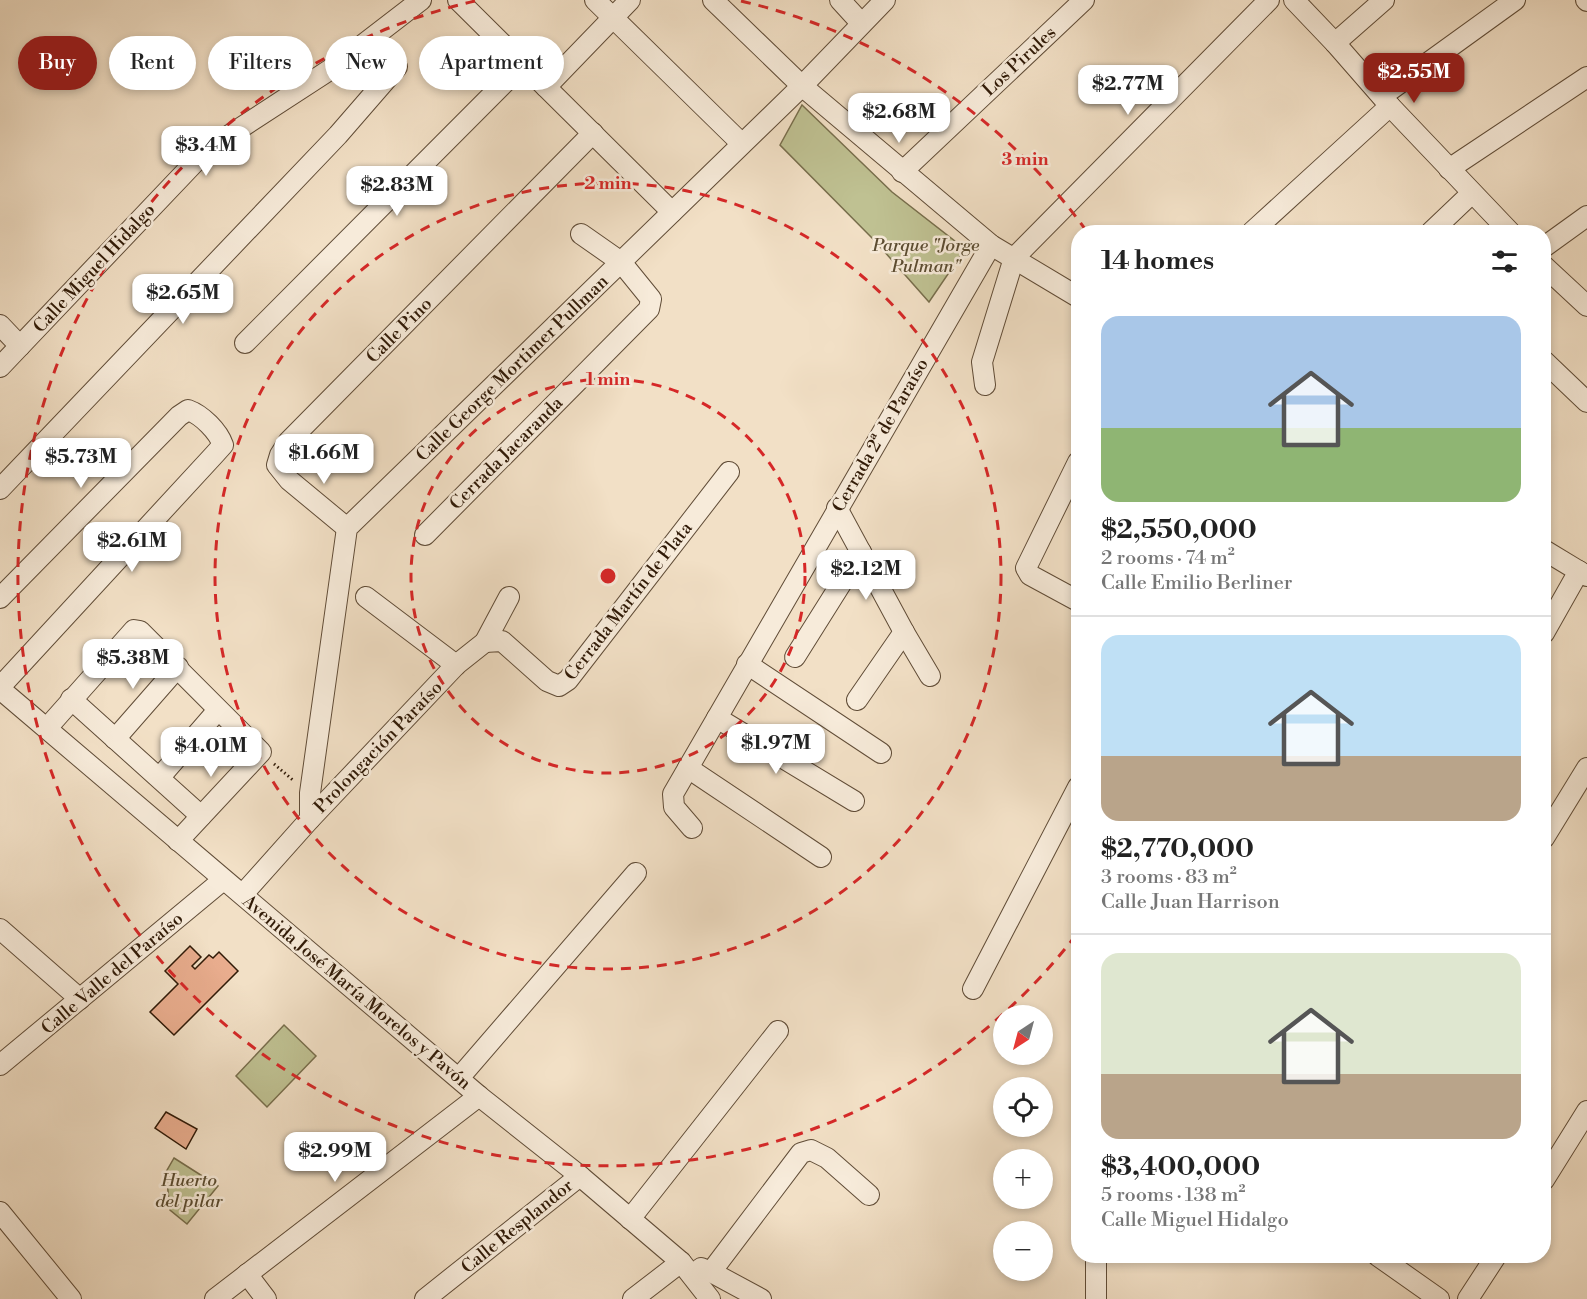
<!DOCTYPE html>
<meta charset="utf-8">
<style>
:root{--surface:#fff;--page:#f2f2f2;--text:#222;--muted:#767676;--line:#e0e0e0;--accent:#8f2418}
body{margin:0;font-family:"Libre Bodoni",serif;background:var(--page);color:var(--text);height:100vh;display:flex;flex-direction:column;font-size:22px;white-space:nowrap}
*{box-sizing:border-box;margin:0}
p{font-size:20px;color:var(--muted)}
.icon{flex:none;width:33px;height:33px;fill:none;stroke:currentColor;stroke-width:2;stroke-linecap:round;stroke-linejoin:round}
.map{position:relative;flex:1;overflow:hidden}
.side{position:absolute;left:1071px;top:225px;width:480px;height:1038px;display:flex;flex-direction:column;background:var(--surface);border-radius:24px;box-shadow:0 3px 9px #0003}
.side>*{flex:none}
.top-card{position:absolute;left:18px;top:36px;width:570px;height:54px;display:flex;gap:12px}
.needle{width:39px;rotate:216deg}
.buttons{position:absolute;left:993px;top:1005px;display:grid;gap:12px}
.buttons a{display:grid;place-items:center;width:60px;height:60px;border-radius:50%;background:var(--surface);box-shadow:0 3px 9px #0003;font-size:30px}
.price{position:absolute;translate:-50% -51px;padding:0 14px;border-radius:12px;background:#fff;color:#222;font-size:20px;line-height:39px;filter:drop-shadow(0 2px 3px #0008)}
.price::after{content:'';position:absolute;left:50%;top:36px;width:18px;height:14px;margin-left:-9px;background:inherit;clip-path:polygon(0 0,100% 0,50% 100%)}
.price.selected{background:var(--accent);color:#fff}
ul{padding:0;list-style:none}
li{display:grid;align-content:center;gap:12px;height:318px;padding:0 30px}
li+li{border-top:2px solid var(--line)}
li span{display:grid;place-items:center;height:186px;border-radius:18px;color:#555}
li>.icon{margin-inline-start:auto}
span .icon{width:108px;height:108px;fill:#fffc;stroke-width:1}
li b{font-size:26px}
h2{display:flex;justify-content:space-between;align-items:center;height:72px;padding:0 30px;font-size:26px}
.tag{padding:0 21px;border-radius:27px;background:var(--surface);box-shadow:0 3px 9px #0003;font-size:21px;line-height:54px}
.tag.selected{background:var(--accent);color:#fff}
.map>svg:first-child{display:block}
.green{fill:#bfc192;stroke:#786e4c;stroke-width:1.5}
.building{fill:#e9ad8e;stroke:#301a07;stroke-width:1.5}
.lines{fill:none;stroke-linecap:round;stroke-linejoin:round}
.minor-casing{stroke:#604c37;stroke-width:22}
.path{stroke:#301a07;stroke-width:3;stroke-dasharray:1.5 3;stroke-linecap:butt}
.minor{stroke:#f7ebda;stroke-width:20}
.ring{fill:none;stroke:#d62828;stroke-width:3;stroke-dasharray:10 8}
.labels{text-anchor:middle;stroke-width:5;stroke-linejoin:round;paint-order:stroke}
.street-label{font-size:18px;fill:#301a07;stroke:#f7ebda}
.park-label{font-size:18px;font-style:italic;fill:#5b4c31;stroke:#f7ebda}
.centre{fill:#d62828;stroke:#f7ebda;stroke-width:3}
.ring-label{font-size:18px;text-anchor:middle;font-weight:bold;fill:#d62828;stroke:#f7ebda;stroke-width:5;stroke-linejoin:round;paint-order:stroke}
</style>
<div class="map">
<svg width="1587" height="1299" viewBox="0 0 1587 1299">
<rect width="100%" height="100%" fill="#f2e0c6"/>
<filter id="stains"><feTurbulence type="fractalNoise" baseFrequency=".00333" numOctaves="4"/><feColorMatrix values="0 0 0 0 .2 0 0 0 0 .09 0 0 0 0 .02 0 0 0 .5 -.17"/></filter>
<radialGradient id="worn" r=".72"><stop offset=".6" stop-color="#630" stop-opacity="0"/><stop offset="1" stop-color="#630" stop-opacity=".3"/></radialGradient>
<!-- green -->
<g class="green">
<polygon points="802,105 892,192 965,249 929,302 875,241 780,145"/>
<polygon points="284,1025 316,1056 267,1107 236,1076"/>
<polygon points="174,1158 218,1186 187,1224 170,1210 166,1172"/>
</g>
<!-- building -->
<g class="building">
<polygon points="190,946 201,957 192,966 195,969 209,955 213,958 219,952 238,971 174,1035 150,1012 178,984 165,971"/>
<polygon points="166,1112 197,1129 186,1149 155,1128"/>
</g>
<g class="lines">
<defs>
<g id="minor">
<polyline points="458,0 672,212"/>
<polyline points="595,0 741,143"/>
<polyline points="713,0 802,86 991,245 1078,297"/>
<polyline points="840,0 861,23"/>
<polyline points="1294,0 1335,43 1390,106 1510,232"/>
<polyline points="1586,0 1587,1"/>
<polyline points="1335,43 1384,0"/>
<polyline points="546,87 630,0"/>
<polyline points="1382,96 1515,0"/>
<polyline points="1449,169 1587,77"/>
<polyline points="902,172 1084,0"/>
<polyline points="1252,232 1390,106"/>
<polyline points="1431,232 1472,193"/>
<polyline points="1544,247 1587,216"/>
<polyline points="1544,266 1587,306"/>
<polyline points="0,325 20,346"/>
<polyline points="245,343 522,65"/>
<polyline points="1544,361 1587,402"/>
<polyline points="0,367 195,162 219,142 334,67 421,0"/>
<polyline points="985,385 982,362 1014,258 1269,0"/>
<polyline points="1078,462 1026,568 1030,575 1078,601"/>
<polyline points="0,489 338,135 397,67"/>
<polyline points="837,508 904,632 930,676"/>
<polyline points="347,528 289,480 277,465 280,455 289,441 593,133"/>
<polyline points="425,535 649,309 651,299 621,262 581,234"/>
<polyline points="1544,550 1587,576"/>
<polyline points="366,597 456,665"/>
<path d="M 0,598 L 179,416 L 188,410 C 202,415 218,431 223,445 L 214,455 L 0,687"/>
<polyline points="1544,633 1579,571"/>
<polyline points="485,642 502,641 547,681 559,686 568,680 729,472"/>
<polyline points="795,657 861,552"/>
<polyline points="747,664 881,753"/>
<polyline points="0,689 479,1096 580,1176 681,1262 710,1299"/>
<polyline points="71,699 201,816"/>
<polyline points="857,700 904,632"/>
<polyline points="717,718 854,801"/>
<polyline points="47,728 134,630 140,631 261,752 178,841"/>
<polyline points="115,739 178,667"/>
<polyline points="688,768 821,857"/>
<polyline points="160,777 218,710"/>
<polyline points="310,819 310,793 347,528 802,86 885,0"/>
<polyline points="692,828 674,807 673,794 991,245"/>
<polyline points="1544,838 1587,768"/>
<polyline points="243,894 310,819 456,665 485,642 509,597"/>
<polyline points="0,929 80,999"/>
<polyline points="973,989 1078,787"/>
<polyline points="0,1065 223,880"/>
<polyline points="459,1078 636,873"/>
<polyline points="1544,1180 1587,1111"/>
<polyline points="0,1212 71,1299"/>
<polyline points="630,1219 778,1031"/>
<polyline points="1378,1256 1439,1299"/>
<polyline points="701,1268 711,1272 761,1299"/>
<polyline points="711,1272 801,1153 811,1150 827,1158 869,1195"/>
<polyline points="247,1274 266,1299"/>
<polyline points="215,1299 479,1096"/>
<polyline points="425,1299 580,1176"/>
<polyline points="633,1299 681,1262"/>
<polyline points="1096,1299 1096,1256"/>
<polyline points="1468,1299 1496,1256"/>
</g>
</defs>
<!-- minor casing -->
<use href="#minor" class="minor-casing"/>
<!-- path -->
<polyline class="path" points="274,764 294,781"/>
<!-- minor -->
<use href="#minor" class="minor"/>
</g>
<!-- distance rings -->
<g class="ring">
<circle cx="608" cy="576" r="197"/>
<circle cx="608" cy="576" r="393"/>
<path d="M1076 935A590 590 0 1 1 475 1M741 1A590 590 0 0 1 1085 229"/>
</g>
<g class="labels">
<!-- street labels -->
<g class="street-label">
<text transform="translate(1019 61) rotate(-43)" y="6">Los Pirules</text>
<text transform="translate(94 268) rotate(-47)" y="6">Calle Miguel Hidalgo</text>
<text transform="translate(399 330) rotate(-45)" y="6">Calle Pino</text>
<text transform="translate(512 368) rotate(-44)" y="6">Calle George Mortimer Pullman</text>
<text transform="translate(880 435) rotate(-60)" y="6">Cerrada 2ª de Paraíso</text>
<text transform="translate(506 453) rotate(-45)" y="6">Cerrada Jacaranda</text>
<text transform="translate(628 601) rotate(-52)" y="6">Cerrada Martín de Plata</text>
<text transform="translate(378 747) rotate(-46)" y="6">Prolongación Paraíso</text>
<text transform="translate(112 973) rotate(-40)" y="6">Calle Valle del Paraíso</text>
<text transform="translate(357 992) rotate(40)" y="6">Avenida José María Morelos y Pavón</text>
<text transform="translate(517 1226) rotate(-39)" y="6">Calle Resplandor</text>
</g>
<!-- park labels -->
<g class="park-label">
<text x="926" y="251">Parque "Jorge<tspan x="926" dy="21">Pulman"</tspan></text>
<text x="189" y="1186">Huerto<tspan x="189" dy="21">del pilar</tspan></text>
</g>
</g>
<circle cx="608" cy="576" r="9" class="centre"/>
<g class="ring-label">
<text x="1025" y="165">3 min</text>
<text x="608" y="189">2 min</text>
<text x="608" y="385">1 min</text>
</g>
<rect width="100%" height="100%" filter="url(#stains)"/>
<rect width="100%" height="100%" fill="url(#worn)"/>
</svg>
<div class="buttons">
<a><svg class="needle" viewBox="-14 -14 28 28"><path d="M0-13l5 13h-10z" fill="#e53935"/><path d="M0 13l5-13h-10z" fill="#767676"/></svg></a>
<a><svg class="icon" aria-label="locate" viewBox="0 0 24 24"><circle cx="12" cy="12" r="6"/><path d="M12 2v4M12 18v4M2 12h4M18 12h4"/></svg></a>
<a>+</a>
<a>−</a>
</div>
<b class="price selected" style="left:1414px;top:104px">$2.55M</b>
<b class="price" style="left:1128px;top:116px">$2.77M</b>
<b class="price" style="left:899px;top:144px">$2.68M</b>
<b class="price" style="left:206px;top:177px">$3.4M</b>
<b class="price" style="left:397px;top:217px">$2.83M</b>
<b class="price" style="left:183px;top:325px">$2.65M</b>
<b class="price" style="left:324px;top:485px">$1.66M</b>
<b class="price" style="left:81px;top:489px">$5.73M</b>
<b class="price" style="left:132px;top:573px">$2.61M</b>
<b class="price" style="left:866px;top:601px">$2.12M</b>
<b class="price" style="left:133px;top:690px">$5.38M</b>
<b class="price" style="left:776px;top:775px">$1.97M</b>
<b class="price" style="left:211px;top:778px">$4.01M</b>
<b class="price" style="left:335px;top:1183px">$2.99M</b>
<div class="top-card">
<a class="tag selected">Buy</a>
<a class="tag">Rent</a>
<a class="tag">Filters</a>
<a class="tag">New</a>
<a class="tag">Apartment</a>
</div>
<section class="side">
<h2>14 homes<svg class="icon" aria-label="filters" viewBox="0 0 24 24"><path d="M4 7h16M4 17h16"/><circle cx="9" cy="7" r="2"/><circle cx="15" cy="17" r="2"/></svg></h2>
<ul>
<li><span style="background:linear-gradient(#a9c7e8 60%,#8fb573 0)"><svg class="icon" aria-label="home" viewBox="0 0 24 24"><path d="M3 11l9-7 9 7M6 9v11h12V9"/></svg></span><div><b>$2,550,000</b><p>2 rooms · 74 m²</p><p>Calle Emilio Berliner</p></div></li>
<li><span style="background:linear-gradient(#bfe0f5 65%,#b9a48a 0)"><svg class="icon" aria-label="home" viewBox="0 0 24 24"><path d="M3 11l9-7 9 7M6 9v11h12V9"/></svg></span><div><b>$2,770,000</b><p>3 rooms · 83 m²</p><p>Calle Juan Harrison</p></div></li>
<li><span style="background:linear-gradient(#dfe7d0 65%,#b9a48a 0)"><svg class="icon" aria-label="home" viewBox="0 0 24 24"><path d="M3 11l9-7 9 7M6 9v11h12V9"/></svg></span><div><b>$3,400,000</b><p>5 rooms · 138 m²</p><p>Calle Miguel Hidalgo</p></div></li>
</ul>
</section>
</div>
